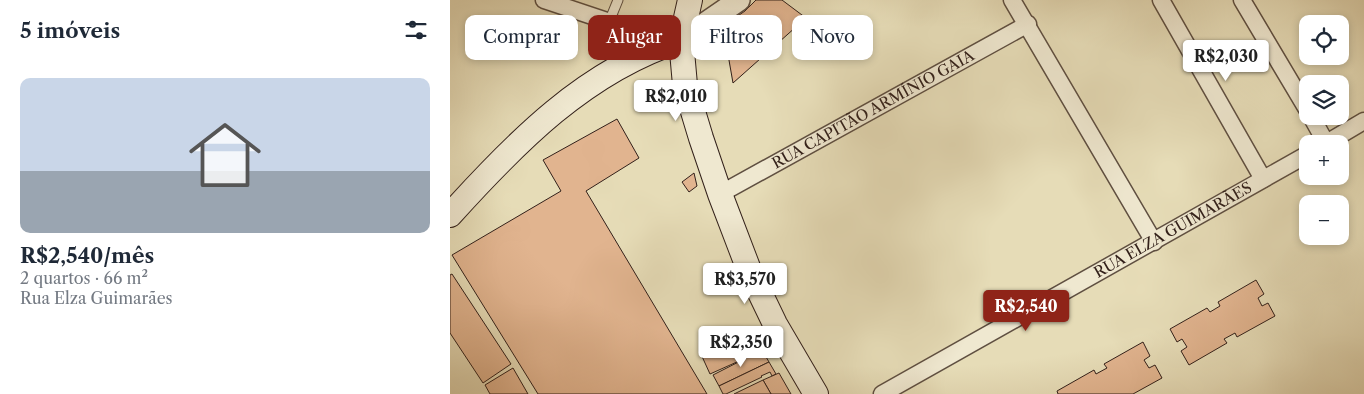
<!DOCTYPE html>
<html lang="pt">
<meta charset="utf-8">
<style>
:root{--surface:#fff;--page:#f6f6f7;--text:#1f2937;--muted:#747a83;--line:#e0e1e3;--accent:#8f2418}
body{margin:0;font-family:"Libre Caslon Text",serif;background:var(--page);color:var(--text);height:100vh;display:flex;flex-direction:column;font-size:19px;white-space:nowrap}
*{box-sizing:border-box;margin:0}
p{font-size:16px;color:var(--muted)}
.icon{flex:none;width:28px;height:28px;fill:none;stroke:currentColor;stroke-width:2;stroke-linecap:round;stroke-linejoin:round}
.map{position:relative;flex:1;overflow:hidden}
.side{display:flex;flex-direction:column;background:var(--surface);width:450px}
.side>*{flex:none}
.banner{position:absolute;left:15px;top:15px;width:475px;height:45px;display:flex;gap:10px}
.fabs{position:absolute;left:849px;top:15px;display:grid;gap:10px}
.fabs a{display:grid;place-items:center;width:50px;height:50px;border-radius:10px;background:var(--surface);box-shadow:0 2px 8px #0003;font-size:25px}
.price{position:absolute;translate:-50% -42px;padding:0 11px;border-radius:5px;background:#fff;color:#222;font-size:16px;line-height:32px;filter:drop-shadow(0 1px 2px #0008)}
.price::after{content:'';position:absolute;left:50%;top:30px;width:15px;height:11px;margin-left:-8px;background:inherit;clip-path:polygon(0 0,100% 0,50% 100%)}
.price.on{background:var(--accent);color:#fff}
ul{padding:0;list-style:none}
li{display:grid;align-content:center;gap:10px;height:265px;padding:0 20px}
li+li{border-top:1px solid var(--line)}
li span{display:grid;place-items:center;height:155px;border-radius:10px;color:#555}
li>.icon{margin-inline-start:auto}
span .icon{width:90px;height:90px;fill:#fffc;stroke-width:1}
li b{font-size:21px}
h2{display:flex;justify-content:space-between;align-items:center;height:60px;padding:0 20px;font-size:21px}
.pill{padding:0 18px;border-radius:10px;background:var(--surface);box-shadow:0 2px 8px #0003;font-size:18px;line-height:45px}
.pill.on{background:var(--accent);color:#fff}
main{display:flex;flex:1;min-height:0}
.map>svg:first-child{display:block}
.building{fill:#e1b48f;stroke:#32201a}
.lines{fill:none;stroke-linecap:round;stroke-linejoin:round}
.service-casing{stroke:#5f4f41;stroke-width:11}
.minor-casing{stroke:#5f4f41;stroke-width:19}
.tertiary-casing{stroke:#5f4f41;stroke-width:24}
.secondary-casing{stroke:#32201a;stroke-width:26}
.service{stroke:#efe8d0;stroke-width:9}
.minor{stroke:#efe8d0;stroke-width:16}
.tertiary{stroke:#efe8d0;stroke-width:21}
.secondary{stroke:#efe8d0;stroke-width:24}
.labels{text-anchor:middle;stroke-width:4;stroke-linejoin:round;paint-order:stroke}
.street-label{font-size:15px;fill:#32201a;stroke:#efe8d0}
</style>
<main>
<section class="side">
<h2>5 imóveis<svg class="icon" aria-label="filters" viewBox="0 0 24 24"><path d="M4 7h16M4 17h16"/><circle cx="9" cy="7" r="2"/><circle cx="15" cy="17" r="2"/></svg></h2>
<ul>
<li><span style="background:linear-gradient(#c9d6e8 60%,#9aa5b1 0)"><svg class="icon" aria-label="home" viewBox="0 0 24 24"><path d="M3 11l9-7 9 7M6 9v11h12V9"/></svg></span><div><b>R$2,540/mês</b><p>2 quartos · 66 m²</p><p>Rua Elza Guimarães</p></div></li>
</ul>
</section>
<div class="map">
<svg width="914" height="394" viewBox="0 0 914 394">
<rect width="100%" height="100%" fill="#e6dcb7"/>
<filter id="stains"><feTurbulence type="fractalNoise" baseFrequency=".004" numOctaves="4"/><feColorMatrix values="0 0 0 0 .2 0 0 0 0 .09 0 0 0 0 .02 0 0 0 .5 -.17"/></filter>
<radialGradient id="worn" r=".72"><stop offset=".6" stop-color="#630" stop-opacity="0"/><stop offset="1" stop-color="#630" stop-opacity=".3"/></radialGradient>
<!-- building -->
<g class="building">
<polygon points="306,0 332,0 356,18 283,83 273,26 295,11"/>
<polygon points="167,119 189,158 136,191 257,394 88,394 2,255 111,191 93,160"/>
<polygon points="244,173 247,186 239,192 232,182"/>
<polygon points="2,274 61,364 33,383 0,333 0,275"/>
<polygon points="806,280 814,294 808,298 812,306 818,303 825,316 787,337 785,333 774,339 777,343 739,365 731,351 737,347 732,339 727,342 720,329 757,308 760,312 770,306 768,302"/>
<polygon points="288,334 298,357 260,374 250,352"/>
<polygon points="693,342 700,356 694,360 699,368 705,365 712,378 683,394 608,394 607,391 644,370 646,374 657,368 654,364"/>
<polygon points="312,350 319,362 269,386 263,375"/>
<polygon points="319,362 326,374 322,376 320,372 311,376 312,377 276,394 273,394 269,386"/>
<polygon points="63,368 78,394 40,394 35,385"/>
<polygon points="329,373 341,394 321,394 313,380"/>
<polygon points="313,380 321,394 284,394"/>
</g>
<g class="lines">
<defs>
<polyline id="service" points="159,22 168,0"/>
<g id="minor">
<polyline points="94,0 187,31 215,45"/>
<polyline points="562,0 704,242"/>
<polyline points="711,0 813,179"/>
<polyline points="792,0 858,111"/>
<polyline points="168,25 175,42 181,60"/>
<polyline points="861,116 876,143"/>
<polyline points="875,144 914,121"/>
<path id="s1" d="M 270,194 L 578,24"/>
<path id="s2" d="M 432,394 L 858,154"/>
</g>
<polyline id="tertiary" points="231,40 289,0"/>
<g id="secondary">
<polyline points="240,0 231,40 235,85 251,138 270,194 299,270 325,324 366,394"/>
<path d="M 0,215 C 65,143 136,70 231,40"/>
</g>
</defs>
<!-- service casing -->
<use href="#service" class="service-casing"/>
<!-- minor casing -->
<use href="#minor" class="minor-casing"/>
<!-- tertiary casing -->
<use href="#tertiary" class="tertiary-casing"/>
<!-- secondary casing -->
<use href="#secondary" class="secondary-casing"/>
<!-- service -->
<use href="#service" class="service"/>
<!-- minor -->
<use href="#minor" class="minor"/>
<!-- tertiary -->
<use href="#tertiary" class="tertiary"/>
<!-- secondary -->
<use href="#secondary" class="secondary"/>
</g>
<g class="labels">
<!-- street labels -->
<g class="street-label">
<text dy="5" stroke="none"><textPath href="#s1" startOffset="175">RUA CAPITÃO ARMÍNIO GAIA</textPath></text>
<text dy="5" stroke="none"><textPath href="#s2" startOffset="334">RUA ELZA GUIMARÃES</textPath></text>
</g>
</g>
<rect width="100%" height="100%" filter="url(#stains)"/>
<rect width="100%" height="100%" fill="url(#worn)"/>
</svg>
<div class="fabs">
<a><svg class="icon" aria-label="locate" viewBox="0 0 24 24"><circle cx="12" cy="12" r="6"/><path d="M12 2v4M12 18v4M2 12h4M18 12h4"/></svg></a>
<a><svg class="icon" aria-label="layers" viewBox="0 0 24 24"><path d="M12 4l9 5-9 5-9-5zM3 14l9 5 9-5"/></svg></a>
<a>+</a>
<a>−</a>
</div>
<b class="price" style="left:776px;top:82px">R$2,030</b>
<b class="price" style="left:226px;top:122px">R$2,010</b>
<b class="price" style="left:295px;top:305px">R$3,570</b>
<b class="price on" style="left:576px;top:332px">R$2,540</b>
<b class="price" style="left:291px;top:368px">R$2,350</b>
<div class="banner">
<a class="pill">Comprar</a>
<a class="pill on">Alugar</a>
<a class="pill">Filtros</a>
<a class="pill">Novo</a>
</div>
</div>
</main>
